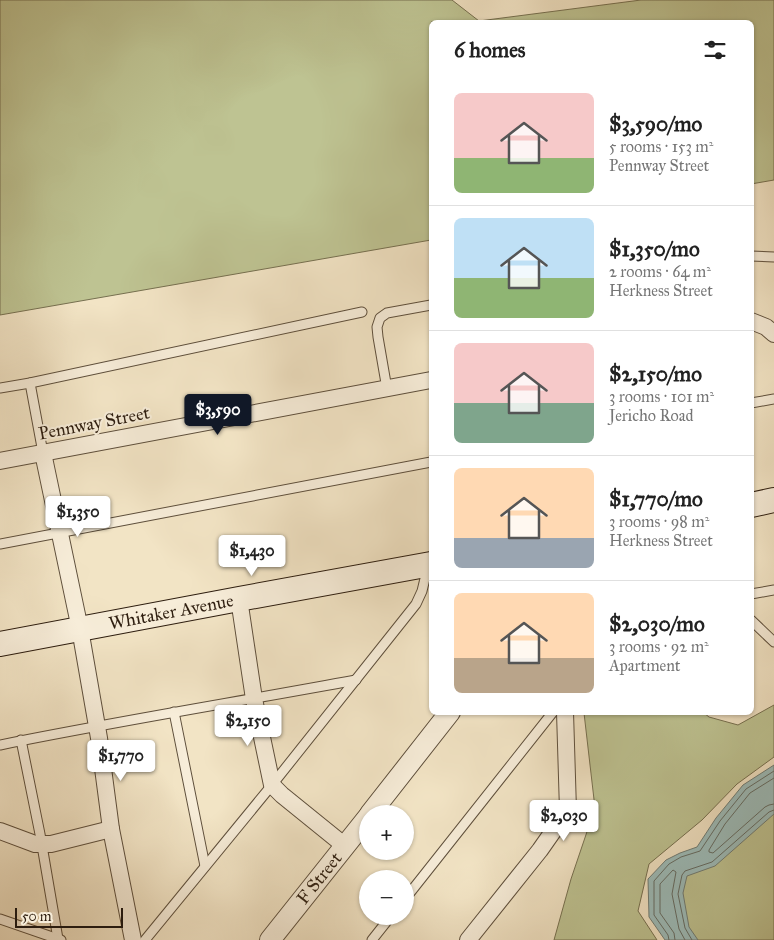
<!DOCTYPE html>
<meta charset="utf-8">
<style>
:root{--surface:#fff;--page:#f2f2f2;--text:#222;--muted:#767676;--line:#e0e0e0;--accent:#111827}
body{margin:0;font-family:"IM FELL Great Primer",serif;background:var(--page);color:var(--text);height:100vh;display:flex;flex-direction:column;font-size:19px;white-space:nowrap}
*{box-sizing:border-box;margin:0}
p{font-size:16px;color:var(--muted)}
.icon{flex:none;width:28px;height:28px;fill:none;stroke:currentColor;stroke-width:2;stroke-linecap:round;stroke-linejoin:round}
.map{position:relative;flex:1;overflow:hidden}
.sheet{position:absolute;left:429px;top:20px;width:325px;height:695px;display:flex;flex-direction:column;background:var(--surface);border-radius:8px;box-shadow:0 1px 4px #0004}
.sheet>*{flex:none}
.fabs{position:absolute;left:359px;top:805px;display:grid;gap:10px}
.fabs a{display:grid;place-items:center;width:55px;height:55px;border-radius:50%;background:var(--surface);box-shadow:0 1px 4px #0004;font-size:25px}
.scale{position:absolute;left:15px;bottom:12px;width:108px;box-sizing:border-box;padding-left:5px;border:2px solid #2d1d0f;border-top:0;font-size:14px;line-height:18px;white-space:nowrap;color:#2d1d0f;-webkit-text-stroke:4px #f7edd9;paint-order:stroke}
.price{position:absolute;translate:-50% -42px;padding:0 11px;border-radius:5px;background:#fff;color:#222;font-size:16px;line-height:32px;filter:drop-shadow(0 1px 2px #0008)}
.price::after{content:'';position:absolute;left:50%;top:30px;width:15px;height:11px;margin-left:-8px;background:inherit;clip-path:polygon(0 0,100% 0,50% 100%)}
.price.on{background:var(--accent);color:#fff}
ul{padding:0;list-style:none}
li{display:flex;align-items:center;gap:15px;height:125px;padding:0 25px}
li+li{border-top:1px solid var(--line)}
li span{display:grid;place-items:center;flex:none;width:140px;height:100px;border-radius:8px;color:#555}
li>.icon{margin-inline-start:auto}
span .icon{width:60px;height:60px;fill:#fffc;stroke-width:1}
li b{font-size:21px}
h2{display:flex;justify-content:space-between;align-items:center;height:60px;padding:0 25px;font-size:21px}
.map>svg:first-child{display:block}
.green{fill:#bec392;stroke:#767050}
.water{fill:#9dbdbb;stroke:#707d76}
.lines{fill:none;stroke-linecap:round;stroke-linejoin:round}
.shore{stroke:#656d65;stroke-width:1}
.service-casing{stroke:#5e4f3c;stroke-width:11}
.minor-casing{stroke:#5e4f3c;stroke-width:18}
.tertiary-casing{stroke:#5e4f3c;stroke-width:22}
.secondary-casing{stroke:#2d1d0f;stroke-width:26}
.service{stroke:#f7edd9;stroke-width:9}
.minor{stroke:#f7edd9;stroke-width:16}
.tertiary{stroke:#f7edd9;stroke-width:20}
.secondary{stroke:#f7edd9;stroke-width:24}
.labels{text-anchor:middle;stroke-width:4;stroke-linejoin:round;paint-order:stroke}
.street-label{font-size:18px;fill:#2d1d0f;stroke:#f7edd9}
</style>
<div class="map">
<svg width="774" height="940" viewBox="0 0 774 940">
<rect width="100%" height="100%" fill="#f2e4c5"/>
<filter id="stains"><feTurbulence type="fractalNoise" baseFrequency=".004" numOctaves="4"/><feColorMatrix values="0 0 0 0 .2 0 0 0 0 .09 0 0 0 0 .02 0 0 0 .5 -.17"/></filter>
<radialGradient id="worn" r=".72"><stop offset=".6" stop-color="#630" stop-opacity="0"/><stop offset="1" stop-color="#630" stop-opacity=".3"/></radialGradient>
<!-- green -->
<g class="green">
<polygon points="0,0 452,0 479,21 641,0 774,0 774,180 751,184 751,22 431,22 431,240 0,315"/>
<polygon points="774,705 774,757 737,784 702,820 649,864 638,911 657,940 554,940 571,879 595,808 584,713 704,713 709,717 738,725"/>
<polygon points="774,781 774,940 684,940 659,897"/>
</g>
<!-- water -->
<polygon class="water" points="774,765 774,814 715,866 687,876 683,893 689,927 698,940 665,940 649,917 648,879 666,860 680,853 697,847 716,818 743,785"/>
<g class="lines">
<!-- shore -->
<g class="shore">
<polyline points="774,778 750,793 725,824 709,850 709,852 713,853 765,807 769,805 774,804"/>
<polyline points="669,940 668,935 654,915 654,881 669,864 681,857 700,851 720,821 746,789 774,771"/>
<polyline points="675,940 674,933 660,913 660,884 673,870 676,872 672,894 679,929 685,940"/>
<polyline points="692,940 685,928 678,894 682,875 685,871 712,862 769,812 774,810"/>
</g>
<defs>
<g id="service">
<polyline points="751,256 774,257"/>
<polyline points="30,383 43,453"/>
<polyline points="0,388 30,383 362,312"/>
<polyline points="387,389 378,337 377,327 380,318 387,313 431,305"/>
<polyline points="751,403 774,399"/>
<polyline points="0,544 431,462"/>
<polyline points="751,594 774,590"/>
<polyline points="751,620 774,642"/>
<polyline points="174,712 205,866"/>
<polyline points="21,740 40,834 58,939"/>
<path d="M 0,745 C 118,721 237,702 356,680"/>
<polyline points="405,899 553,712"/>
<polyline points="0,919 61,940"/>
<polyline points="145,940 272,785 416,604 422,591 428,566"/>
<polyline points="372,940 391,916"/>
</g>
<g id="minor">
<polyline points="751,321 766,327 774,334"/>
<polyline points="43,453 80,629 99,738 111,829 133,940"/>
<polyline points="0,461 431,380"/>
<polyline points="239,599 254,699 272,785 282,795 345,846"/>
<polyline points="0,831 35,844 51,844 111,829"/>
<polyline points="468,940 540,850 568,810 565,712"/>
</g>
<g id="tertiary">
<polyline points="370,814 450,712"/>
<path id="s1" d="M 270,940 L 368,817"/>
</g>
<g id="secondary">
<polyline points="751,505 774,500"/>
<path id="s2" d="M 0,644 L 239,599 L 431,564"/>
</g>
</defs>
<!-- service casing -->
<use href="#service" class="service-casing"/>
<!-- minor casing -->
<use href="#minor" class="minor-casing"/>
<!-- tertiary casing -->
<use href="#tertiary" class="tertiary-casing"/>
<!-- secondary casing -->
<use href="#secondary" class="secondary-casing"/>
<!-- service -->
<use href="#service" class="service"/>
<!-- minor -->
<use href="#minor" class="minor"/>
<!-- tertiary -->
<use href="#tertiary" class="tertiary"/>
<!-- secondary -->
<use href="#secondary" class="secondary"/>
</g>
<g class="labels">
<!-- street labels -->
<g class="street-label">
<text transform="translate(94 423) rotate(-11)" y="6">Pennway Street</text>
<text dy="6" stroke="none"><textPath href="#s2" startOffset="174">Whitaker Avenue</textPath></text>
<text dy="6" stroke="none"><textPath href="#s1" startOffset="79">F Street</textPath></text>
</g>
</g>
<rect width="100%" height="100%" filter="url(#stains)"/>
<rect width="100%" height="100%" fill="url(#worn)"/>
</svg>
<div class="fabs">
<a>+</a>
<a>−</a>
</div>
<div class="scale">50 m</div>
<b class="price on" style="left:218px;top:436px">$3,590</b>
<b class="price" style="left:78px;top:538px">$1,350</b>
<b class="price" style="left:252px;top:577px">$1,430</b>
<b class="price" style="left:248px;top:747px">$2,150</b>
<b class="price" style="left:121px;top:782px">$1,770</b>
<b class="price" style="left:564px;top:842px">$2,030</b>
<section class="sheet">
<h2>6 homes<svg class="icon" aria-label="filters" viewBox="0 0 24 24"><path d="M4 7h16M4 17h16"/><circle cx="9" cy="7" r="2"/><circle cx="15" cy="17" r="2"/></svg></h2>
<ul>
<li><span style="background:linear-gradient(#f6c9c9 65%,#8fb573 0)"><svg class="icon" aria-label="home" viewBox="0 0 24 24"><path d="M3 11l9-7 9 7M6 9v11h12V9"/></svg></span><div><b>$3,590/mo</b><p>5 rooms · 153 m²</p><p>Pennway Street</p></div></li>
<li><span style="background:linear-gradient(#bfe0f5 60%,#8fb573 0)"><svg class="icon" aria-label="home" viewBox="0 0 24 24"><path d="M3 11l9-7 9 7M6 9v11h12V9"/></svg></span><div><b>$1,350/mo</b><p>2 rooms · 64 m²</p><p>Herkness Street</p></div></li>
<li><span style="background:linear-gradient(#f6c9c9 60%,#7fa58c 0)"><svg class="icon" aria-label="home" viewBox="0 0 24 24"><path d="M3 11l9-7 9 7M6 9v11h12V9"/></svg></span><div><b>$2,150/mo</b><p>3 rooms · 101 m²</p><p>Jericho Road</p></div></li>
<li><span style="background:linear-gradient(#ffd9b3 70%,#9aa5b1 0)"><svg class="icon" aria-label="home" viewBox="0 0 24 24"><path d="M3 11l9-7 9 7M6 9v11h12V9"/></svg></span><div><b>$1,770/mo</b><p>3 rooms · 98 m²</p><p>Herkness Street</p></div></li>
<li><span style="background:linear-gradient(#ffd9b3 65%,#b9a48a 0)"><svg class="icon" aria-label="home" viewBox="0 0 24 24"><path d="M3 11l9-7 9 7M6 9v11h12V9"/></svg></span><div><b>$2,030/mo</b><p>3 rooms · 92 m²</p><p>Apartment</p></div></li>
</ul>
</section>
</div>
